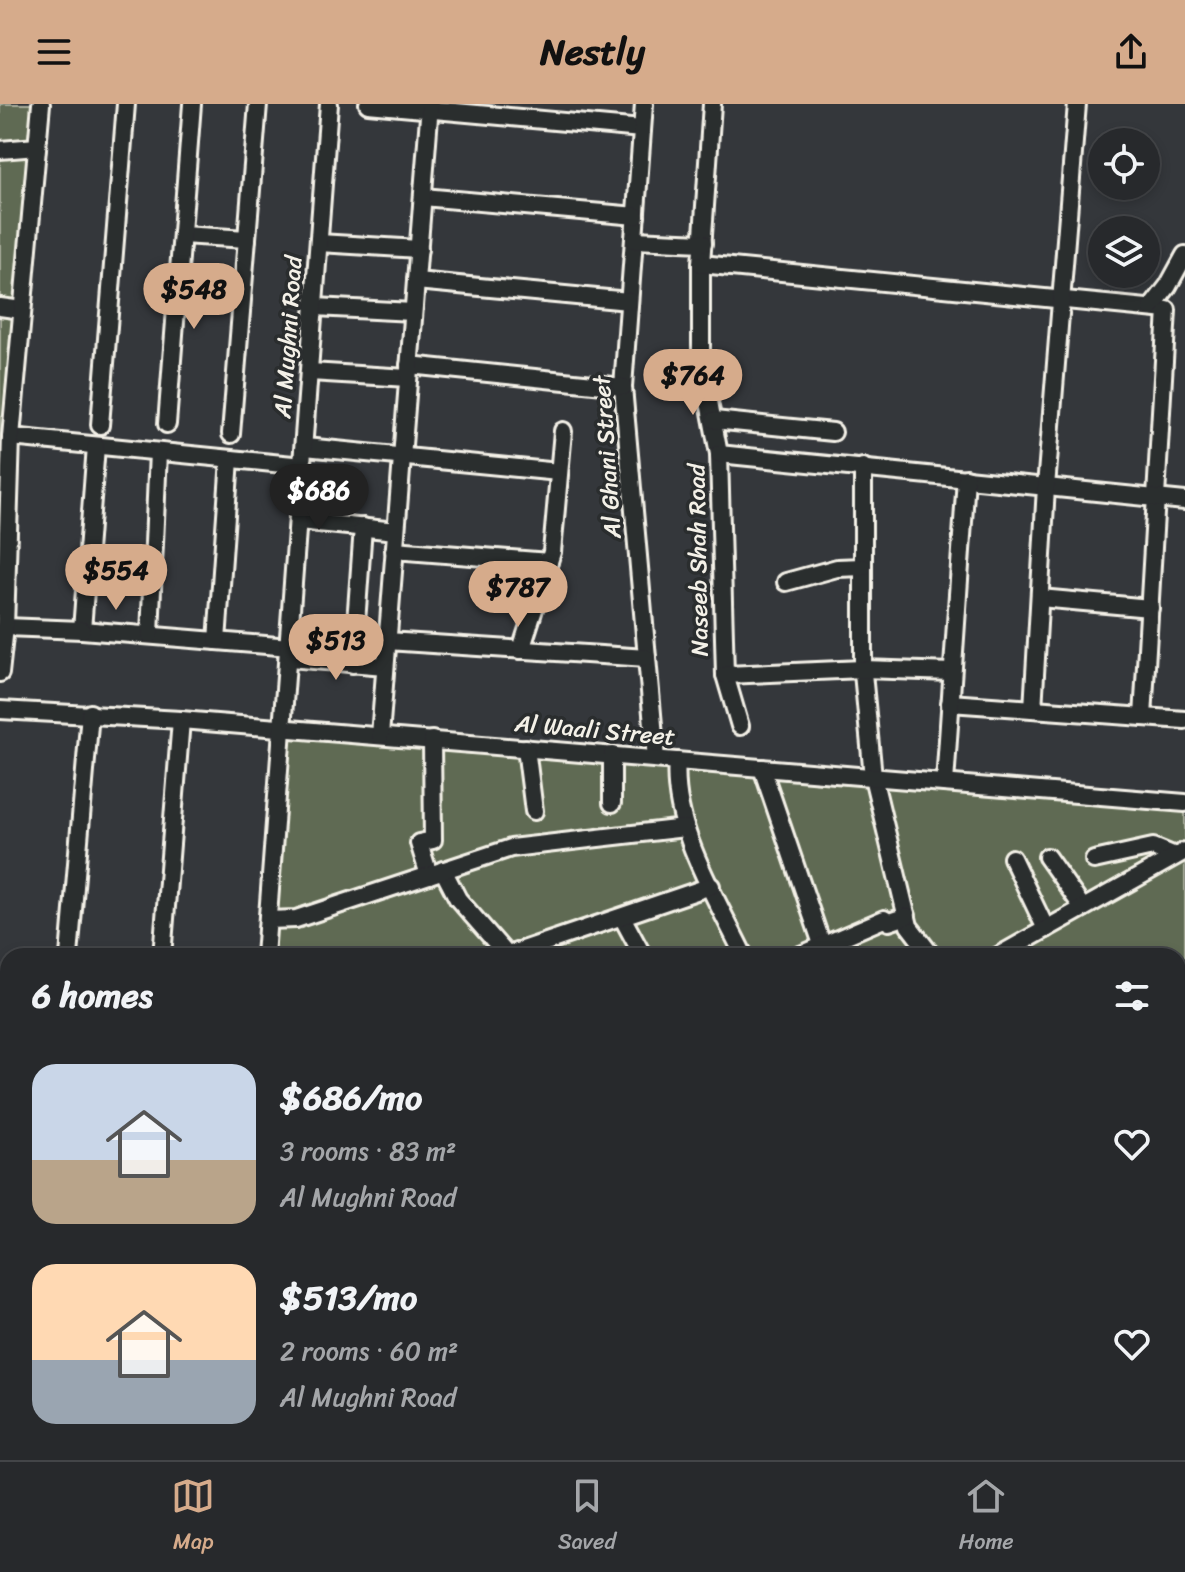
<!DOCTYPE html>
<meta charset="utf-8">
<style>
:root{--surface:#27292c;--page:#333538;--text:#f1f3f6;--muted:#a4a6a9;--line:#434548;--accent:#d6ab8b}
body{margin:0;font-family:Sriracha,sans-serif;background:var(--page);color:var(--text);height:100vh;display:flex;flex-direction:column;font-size:30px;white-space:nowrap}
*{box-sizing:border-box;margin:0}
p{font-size:26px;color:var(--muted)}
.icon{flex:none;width:44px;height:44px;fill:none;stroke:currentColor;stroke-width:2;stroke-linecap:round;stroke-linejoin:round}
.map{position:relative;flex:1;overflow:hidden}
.side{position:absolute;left:0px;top:844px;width:1186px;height:512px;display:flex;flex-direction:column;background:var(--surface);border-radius:24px 24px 0 0;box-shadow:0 4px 12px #0003,0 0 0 2px var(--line)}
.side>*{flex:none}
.buttons{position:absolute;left:1088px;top:24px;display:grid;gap:16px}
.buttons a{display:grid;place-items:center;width:72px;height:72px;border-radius:50%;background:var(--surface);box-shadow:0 4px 12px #0003,0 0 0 2px var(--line);font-size:40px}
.price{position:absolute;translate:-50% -68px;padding:0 18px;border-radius:28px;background:var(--accent);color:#111;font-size:26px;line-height:52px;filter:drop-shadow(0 2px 4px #0008)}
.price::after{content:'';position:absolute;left:50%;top:48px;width:24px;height:18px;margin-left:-12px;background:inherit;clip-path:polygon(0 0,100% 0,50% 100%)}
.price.active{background:#222;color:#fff}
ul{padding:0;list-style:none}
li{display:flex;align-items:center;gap:24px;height:200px;padding:0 32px}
li span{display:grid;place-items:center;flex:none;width:224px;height:160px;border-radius:24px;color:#555}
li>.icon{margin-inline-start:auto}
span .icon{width:96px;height:96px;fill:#fffc;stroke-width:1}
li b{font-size:34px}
h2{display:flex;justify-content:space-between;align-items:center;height:96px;padding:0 32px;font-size:34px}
header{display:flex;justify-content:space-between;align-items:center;height:104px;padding:0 32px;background:var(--accent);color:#111;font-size:36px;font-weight:800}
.menu{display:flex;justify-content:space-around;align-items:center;height:112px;border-top:2px solid var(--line);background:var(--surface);font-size:22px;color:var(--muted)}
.menu a{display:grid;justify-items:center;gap:4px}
.menu .active{color:var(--accent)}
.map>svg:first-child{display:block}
.green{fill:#5f6b52;stroke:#aaae9d;stroke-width:2}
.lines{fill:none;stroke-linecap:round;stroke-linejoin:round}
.minor-casing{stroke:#f4f1e8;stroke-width:22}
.minor{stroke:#2a2d2e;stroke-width:16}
.labels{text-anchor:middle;stroke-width:7;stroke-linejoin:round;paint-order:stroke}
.street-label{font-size:24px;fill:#f4f1e8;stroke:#2a2d2e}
</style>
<header><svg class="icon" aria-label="menu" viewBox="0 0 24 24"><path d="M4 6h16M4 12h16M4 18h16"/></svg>Nestly<svg class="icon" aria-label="share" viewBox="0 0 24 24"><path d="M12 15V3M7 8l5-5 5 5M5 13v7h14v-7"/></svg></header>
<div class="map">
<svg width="1185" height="1356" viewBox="0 0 1185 1356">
<rect width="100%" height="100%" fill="#34373b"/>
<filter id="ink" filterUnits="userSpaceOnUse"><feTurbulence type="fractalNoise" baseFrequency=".0125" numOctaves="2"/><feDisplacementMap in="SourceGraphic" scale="16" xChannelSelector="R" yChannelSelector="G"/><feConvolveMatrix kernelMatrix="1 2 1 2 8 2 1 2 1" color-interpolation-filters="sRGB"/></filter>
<g filter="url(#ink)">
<!-- green -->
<g class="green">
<polygon points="0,0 41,0 0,486"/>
<polygon points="285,624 1185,698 1185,1356 602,1356 602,1348 1178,1348 1178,852 265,852"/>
</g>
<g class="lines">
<defs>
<g id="minor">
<polyline points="368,0 642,25"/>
<polyline points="644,0 623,283 656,655"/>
<polyline points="712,0 701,160 701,256 719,350 725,571 740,622"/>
<polyline points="0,46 37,43"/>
<polyline points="423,93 636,112"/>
<polyline points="182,131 247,135"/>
<polyline points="634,136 703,139"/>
<polyline points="319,139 419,145"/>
<polyline points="701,160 1167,206 1143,613"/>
<polyline points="416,177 629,197"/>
<polyline points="0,203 22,206"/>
<polyline points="315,203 413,208"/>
<polyline points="1151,204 1168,182 1185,151"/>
<polyline points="409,261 623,283"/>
<polyline points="310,268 408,274"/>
<polyline points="714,316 833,328"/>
<polyline points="167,320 192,0"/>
<polyline points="100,321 126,0"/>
<polyline points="231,330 258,0"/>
<polyline points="11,333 303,362"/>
<polyline points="96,342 82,526 290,543"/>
<polyline points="305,343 559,368"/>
<polyline points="719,350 1185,397"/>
<polyline points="863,363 863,569 873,673 909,822 932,852"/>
<polyline points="299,417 396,427"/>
<polyline points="394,446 549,458"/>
<polyline points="786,478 837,464 863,463"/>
<polyline points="1040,494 1150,504"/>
<polyline points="5,523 82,526"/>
<polyline points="150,531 158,348"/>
<polyline points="217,537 230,355"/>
<polyline points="387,537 647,554"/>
<polyline points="521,546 552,448 563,327"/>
<polyline points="290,554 385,562"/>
<polyline points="353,560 363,423"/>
<polyline points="0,569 5,523 11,333 41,0"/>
<polyline points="725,571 863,565 952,568"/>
<polyline points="950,599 1185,616"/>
<polyline points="1033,605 1046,383 1077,0"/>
<polyline points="0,606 181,616 1185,699"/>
<polyline points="380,632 430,0"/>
<polyline points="526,644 534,707"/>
<path d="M 677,657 C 671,723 716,793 744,852"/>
<polyline points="762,664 826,852"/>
<polyline points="945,679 966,374"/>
<polyline points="612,699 612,651"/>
<polyline points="1047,753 1083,804"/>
<polyline points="1012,754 1046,825"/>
<polyline points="1094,756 1153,743 1175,752"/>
<polyline points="443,766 458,795 507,851"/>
<polyline points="429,771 419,739 433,736 432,636"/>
<polyline points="622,813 643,852"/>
<polyline points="268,816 296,815 511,744 685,724"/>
<polyline points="69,852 90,609"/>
<polyline points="162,852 181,616"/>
<polyline points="265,852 329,0"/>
<polyline points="505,852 711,782"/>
<polyline points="798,852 884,815 889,818 907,812"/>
<polyline points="998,852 1185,747"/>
<polyline points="0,912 8,912"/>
<polyline points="1178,1055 1185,1047"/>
<polyline points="1178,1136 1185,1130"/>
<polyline points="1178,1158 1181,1161 1178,1164"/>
<polyline points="0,1188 8,1189"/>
<polyline points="0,1287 8,1287"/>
<polyline points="1178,1325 1185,1333"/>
<polyline points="225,1348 233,1356"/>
<polyline points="641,1348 647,1356"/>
<polyline points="714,1348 723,1356"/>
<polyline points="833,1348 839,1356"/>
<polyline points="921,1348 932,1356"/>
<polyline points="103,1356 104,1348"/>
<polyline points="430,1356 431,1348"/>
<polyline points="508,1356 509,1348"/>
<polyline points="612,1356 612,1348"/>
<polyline points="630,1356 630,1348"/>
<polyline points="940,1356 950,1348"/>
</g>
</defs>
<!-- minor casing -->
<use href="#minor" class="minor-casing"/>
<!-- minor -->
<use href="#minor" class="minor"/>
</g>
</g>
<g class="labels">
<!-- street labels -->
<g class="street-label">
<text transform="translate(288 233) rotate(-86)" y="8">Al Mughni Road</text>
<text transform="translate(607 353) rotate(-94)" y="8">Al Ghani Street</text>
<text transform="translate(698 456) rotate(-91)" y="8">Naseeb Shah Road</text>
<text transform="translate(595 626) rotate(5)" y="8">Al Waali Street</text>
</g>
</g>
</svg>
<div class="buttons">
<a><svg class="icon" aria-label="locate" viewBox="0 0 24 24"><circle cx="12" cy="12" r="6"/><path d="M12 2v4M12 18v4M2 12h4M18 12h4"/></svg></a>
<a><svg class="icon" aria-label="layers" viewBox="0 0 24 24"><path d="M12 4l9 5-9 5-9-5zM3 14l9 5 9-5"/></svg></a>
</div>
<b class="price" style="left:194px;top:227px">$548</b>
<b class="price" style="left:693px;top:313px">$764</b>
<b class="price active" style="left:319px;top:428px">$686</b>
<b class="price" style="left:116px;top:508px">$554</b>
<b class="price" style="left:518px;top:525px">$787</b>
<b class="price" style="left:336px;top:578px">$513</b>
<section class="side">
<h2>6 homes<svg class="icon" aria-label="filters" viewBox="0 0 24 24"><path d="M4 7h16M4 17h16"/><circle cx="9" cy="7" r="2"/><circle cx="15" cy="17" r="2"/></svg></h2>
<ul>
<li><span style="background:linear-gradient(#c9d6e8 60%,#b9a48a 0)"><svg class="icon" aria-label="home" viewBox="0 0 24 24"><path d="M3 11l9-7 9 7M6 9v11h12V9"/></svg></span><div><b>$686/mo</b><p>3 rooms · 83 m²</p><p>Al Mughni Road</p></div><svg class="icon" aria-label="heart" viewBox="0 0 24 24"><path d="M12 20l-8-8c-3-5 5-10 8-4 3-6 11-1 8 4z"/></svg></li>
<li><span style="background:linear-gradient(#ffd9b3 60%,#9aa5b1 0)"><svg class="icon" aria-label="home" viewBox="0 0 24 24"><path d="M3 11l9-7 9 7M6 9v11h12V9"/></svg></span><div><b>$513/mo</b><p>2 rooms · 60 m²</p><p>Al Mughni Road</p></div><svg class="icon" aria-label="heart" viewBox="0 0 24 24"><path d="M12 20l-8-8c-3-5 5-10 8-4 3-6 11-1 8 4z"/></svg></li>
</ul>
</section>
</div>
<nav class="menu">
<a class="active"><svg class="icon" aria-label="map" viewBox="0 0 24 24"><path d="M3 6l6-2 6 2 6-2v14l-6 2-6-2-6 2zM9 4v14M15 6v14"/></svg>Map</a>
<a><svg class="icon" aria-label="saved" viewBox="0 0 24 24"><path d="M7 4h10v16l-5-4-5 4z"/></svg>Saved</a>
<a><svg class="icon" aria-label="home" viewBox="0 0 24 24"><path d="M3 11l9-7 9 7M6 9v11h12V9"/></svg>Home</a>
</nav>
